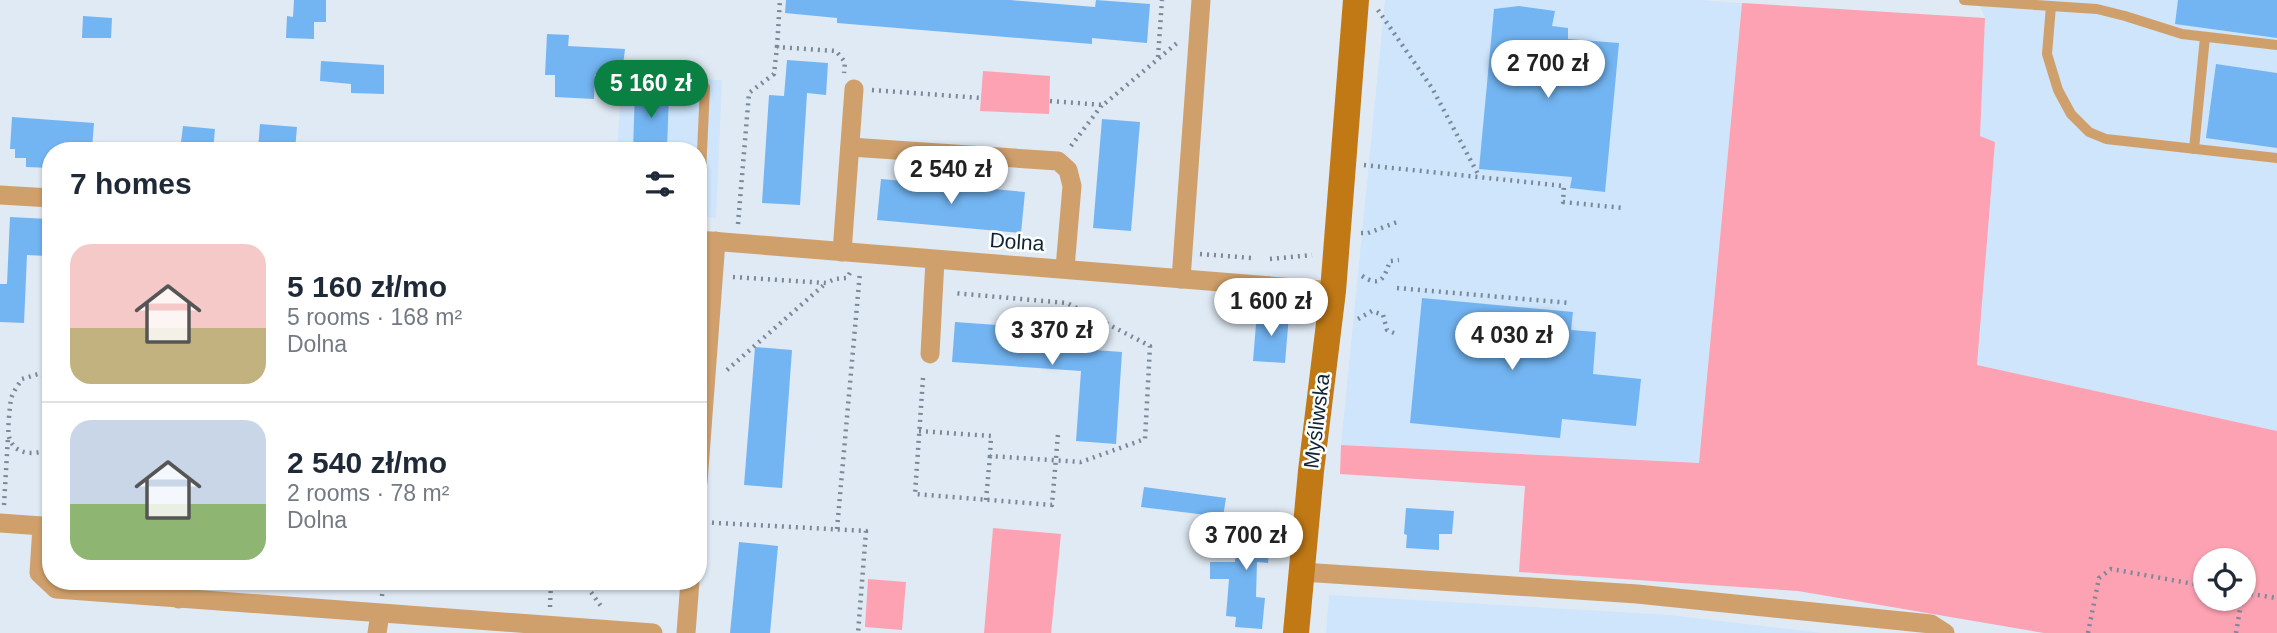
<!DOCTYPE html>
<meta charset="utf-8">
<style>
:root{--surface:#fff;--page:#f2f2f3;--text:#1f2937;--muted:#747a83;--line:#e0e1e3;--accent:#0b8043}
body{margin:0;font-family:Arial,sans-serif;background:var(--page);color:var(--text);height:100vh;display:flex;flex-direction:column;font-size:26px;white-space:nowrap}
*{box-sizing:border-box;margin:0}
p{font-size:23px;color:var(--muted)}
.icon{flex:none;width:38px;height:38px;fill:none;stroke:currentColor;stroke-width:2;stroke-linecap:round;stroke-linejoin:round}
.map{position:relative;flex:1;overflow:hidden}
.sheet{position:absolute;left:42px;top:142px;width:665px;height:448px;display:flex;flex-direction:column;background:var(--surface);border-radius:28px;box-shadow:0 2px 5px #0004}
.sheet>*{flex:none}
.fabs{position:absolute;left:2193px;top:548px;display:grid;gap:14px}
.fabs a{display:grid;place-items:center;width:63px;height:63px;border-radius:50%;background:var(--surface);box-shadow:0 2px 5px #0004;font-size:35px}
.price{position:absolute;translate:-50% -60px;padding:0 16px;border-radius:24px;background:#fff;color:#222;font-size:23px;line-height:46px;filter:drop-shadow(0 2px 4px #0008)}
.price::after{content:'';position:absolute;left:50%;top:42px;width:21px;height:16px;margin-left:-10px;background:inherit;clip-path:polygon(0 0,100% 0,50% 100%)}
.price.on{background:var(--accent);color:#fff}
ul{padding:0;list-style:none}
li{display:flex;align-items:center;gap:21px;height:175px;padding:0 28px}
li+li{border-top:2px solid var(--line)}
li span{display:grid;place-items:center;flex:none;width:196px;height:140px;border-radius:21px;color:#555}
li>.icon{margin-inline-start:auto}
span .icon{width:84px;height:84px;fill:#fffc;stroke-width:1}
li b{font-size:30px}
h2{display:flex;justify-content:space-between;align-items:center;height:84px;padding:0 28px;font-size:30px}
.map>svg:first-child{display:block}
.built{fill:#cee5fc}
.green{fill:#fca2b3;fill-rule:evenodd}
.building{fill:#73b5f2}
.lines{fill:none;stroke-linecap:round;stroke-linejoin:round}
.path{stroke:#7a8997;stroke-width:4.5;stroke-dasharray:2 5;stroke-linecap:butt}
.lane{stroke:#d0a06c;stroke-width:10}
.street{stroke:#d0a06c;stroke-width:19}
.secondary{stroke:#c17916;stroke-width:26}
.labels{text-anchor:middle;stroke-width:5;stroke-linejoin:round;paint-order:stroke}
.street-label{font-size:21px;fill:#0e2335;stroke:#fff}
</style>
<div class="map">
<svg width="2277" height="633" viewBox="0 0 2277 633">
<rect width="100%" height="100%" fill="#e0eaf4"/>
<!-- built -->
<g class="built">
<polygon points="1385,0 1698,0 1742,3 1699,463 1341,445"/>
<polygon points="1977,0 2277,0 2277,431 1977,365 1995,142 1980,136 1985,18"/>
<polygon points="622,78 722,80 716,218 698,216 698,150 617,150"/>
<polygon points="1329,595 1669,615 1822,633 1326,633"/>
</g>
<!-- green -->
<g class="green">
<path d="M 1742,3 L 1985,18 L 1980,136 L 1995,142 L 1977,365 L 2277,431 L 2277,633 L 2044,633 L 1798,591 L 1519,572 L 1525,486 L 1340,474 L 1341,445 L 1699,463 ZM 2244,560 L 2244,598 L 2205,598 L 2205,560 Z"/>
<polygon points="983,71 1050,76 1049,114 980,111"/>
<polygon points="993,528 1061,534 1051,633 984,633"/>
<polygon points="868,579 906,582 902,630 865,627"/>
</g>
<!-- building -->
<g class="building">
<polygon points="294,0 326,0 326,22 314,22 314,39 286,38 287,16 293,17"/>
<polygon points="786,0 1010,0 1095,7 1096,0 1150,4 1147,43 1092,38 1092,44 837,23 837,18 785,13"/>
<polygon points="2178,0 2277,0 2277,38 2175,24"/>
<polygon points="1519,6 1555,11 1552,26 1568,28 1568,39 1619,43 1605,192 1570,188 1572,177 1479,169 1494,9"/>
<polygon points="83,16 112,18 111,38 82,38"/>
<polygon points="547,34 569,35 568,46 625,49 622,74 595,74 594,99 555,97 555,75 545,75"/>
<polygon points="787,60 828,63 826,95 807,93 800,205 762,203 769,95 784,96"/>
<polygon points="321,61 384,65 384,94 351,93 351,84 320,81"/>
<polygon points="2216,64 2277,73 2277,148 2206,138"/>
<polygon points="635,90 669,92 667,150 633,150"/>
<polygon points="12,117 94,123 92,149 75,147 75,150 51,150 51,168 26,167 26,158 15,158 15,149 10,149"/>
<polygon points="1102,119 1140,122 1131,231 1093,228"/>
<polygon points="260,124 297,127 295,150 258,150"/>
<polygon points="183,126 215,129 213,150 180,150"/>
<polygon points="881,179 1025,192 1021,233 877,220"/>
<polygon points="10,217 49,219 47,256 27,255 24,323 0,322 0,284 7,284"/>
<polygon points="1422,298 1573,312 1571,330 1596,332 1593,374 1641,379 1636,426 1562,419 1560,438 1410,423"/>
<polygon points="1257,312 1289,315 1285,363 1253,361"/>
<polygon points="955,322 1083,331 1081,349 1122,352 1116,444 1076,441 1081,371 952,362"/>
<polygon points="755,347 792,350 782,488 744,485"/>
<polygon points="1144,487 1226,498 1223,517 1141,507"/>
<polygon points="1406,508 1454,511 1452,534 1439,534 1439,550 1406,548 1407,535 1404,534"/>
<polygon points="1239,517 1272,520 1268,563 1257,562 1256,597 1265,598 1262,629 1235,627 1236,617 1226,616 1229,579 1210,579 1210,562 1235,562"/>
<polygon points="739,542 778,546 770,633 730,633"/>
</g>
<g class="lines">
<!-- path -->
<g class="path">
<polyline points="1378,10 1432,88 1479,176"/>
<polyline points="777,47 780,0"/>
<polyline points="1158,57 1162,0"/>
<polyline points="872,90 981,98"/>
<polyline points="1050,101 1103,105 1177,43"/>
<polyline points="1071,146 1102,105"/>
<polyline points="1364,165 1564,186 1563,202 1623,208"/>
<polyline points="738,224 749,93 774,74 777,47 836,51 845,62 844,73"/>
<polyline points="1361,233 1368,233 1400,221"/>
<polyline points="1200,254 1252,258"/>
<polyline points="1270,259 1312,255"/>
<path d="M 1362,276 C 1381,288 1384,278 1390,261 L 1399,260"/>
<polyline points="733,277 826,283 835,279 847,278 851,271"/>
<polyline points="1397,288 1570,303"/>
<polyline points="1358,319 1372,311 1383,315 1387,330 1394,333"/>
<polyline points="727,370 825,284"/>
<path d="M 51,377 L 38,374 L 22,379 C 18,385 13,392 11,399 C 10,406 7,431 9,437 C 15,457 37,455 51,448"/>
<polyline points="923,378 915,494 1052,505 1058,434"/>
<polyline points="919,431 991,436 990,456 1081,462 1145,439 1150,346 1067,303 953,293"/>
<polyline points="986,500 990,456"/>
<polyline points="4,505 8,437"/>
<polyline points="698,522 866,531 858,633"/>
<polyline points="837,529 860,272"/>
<polyline points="583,581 603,609"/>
<polyline points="2244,593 2277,598"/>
<polyline points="382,596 383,581"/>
<polyline points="550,607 551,581"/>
<polyline points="2088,633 2099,578 2111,569 2205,586"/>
<polyline points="2236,633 2242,598"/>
</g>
<!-- lane -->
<g class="lane">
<polyline points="1964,0 2051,6 2047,54 2058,90 2071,114 2089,132 2106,139 2277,158"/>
<polyline points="2051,6 2097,9 2125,16 2182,34 2277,45"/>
<polyline points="2194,149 2205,37"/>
<polyline points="698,239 705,87"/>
</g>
<!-- street -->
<g class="street">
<polyline points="850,147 1058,161 1068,170 1072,186 1065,268"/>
<polyline points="0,195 51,198"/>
<polyline points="698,240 1333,291"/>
<polyline points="842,252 854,89"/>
<polyline points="1181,279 1201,0"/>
<polyline points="930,354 935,260"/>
<polyline points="698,482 716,241"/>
<polyline points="0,523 42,526 39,573 56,589 653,633"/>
<polyline points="1302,572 1637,594 1931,624 1945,633"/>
<polyline points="179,599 180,581"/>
<polyline points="377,633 380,614"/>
<polyline points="686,633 690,581"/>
</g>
<!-- secondary -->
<polyline class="secondary" points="1296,633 1311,471 1333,291 1356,0"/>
</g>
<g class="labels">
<!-- street labels -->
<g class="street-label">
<text transform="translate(1017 242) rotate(4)" y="7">Dolna</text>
<text transform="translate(1317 421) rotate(-83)" y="7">Myśliwska</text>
</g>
</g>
</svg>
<div class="fabs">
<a><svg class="icon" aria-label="locate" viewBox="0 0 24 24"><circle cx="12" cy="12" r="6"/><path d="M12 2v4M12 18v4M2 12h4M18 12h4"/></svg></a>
</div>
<b class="price" style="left:1548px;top:100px">2 700 zł</b>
<b class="price on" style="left:651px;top:120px">5 160 zł</b>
<b class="price" style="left:951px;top:206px">2 540 zł</b>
<b class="price" style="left:1271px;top:338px">1 600 zł</b>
<b class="price" style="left:1052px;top:367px">3 370 zł</b>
<b class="price" style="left:1512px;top:372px">4 030 zł</b>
<b class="price" style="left:1246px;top:572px">3 700 zł</b>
<section class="sheet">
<h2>7 homes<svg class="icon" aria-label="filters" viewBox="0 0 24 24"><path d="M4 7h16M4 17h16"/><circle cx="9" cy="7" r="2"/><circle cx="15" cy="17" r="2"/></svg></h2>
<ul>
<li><span style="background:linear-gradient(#f6c9c9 60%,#c2b280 0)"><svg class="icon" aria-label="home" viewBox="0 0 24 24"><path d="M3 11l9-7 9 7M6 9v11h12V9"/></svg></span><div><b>5 160 zł/mo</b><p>5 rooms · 168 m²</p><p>Dolna</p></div></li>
<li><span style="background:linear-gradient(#c9d6e8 60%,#8fb573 0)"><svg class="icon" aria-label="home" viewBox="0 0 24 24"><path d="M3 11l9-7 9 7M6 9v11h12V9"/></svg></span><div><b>2 540 zł/mo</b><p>2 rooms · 78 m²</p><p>Dolna</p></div></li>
</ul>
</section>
</div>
